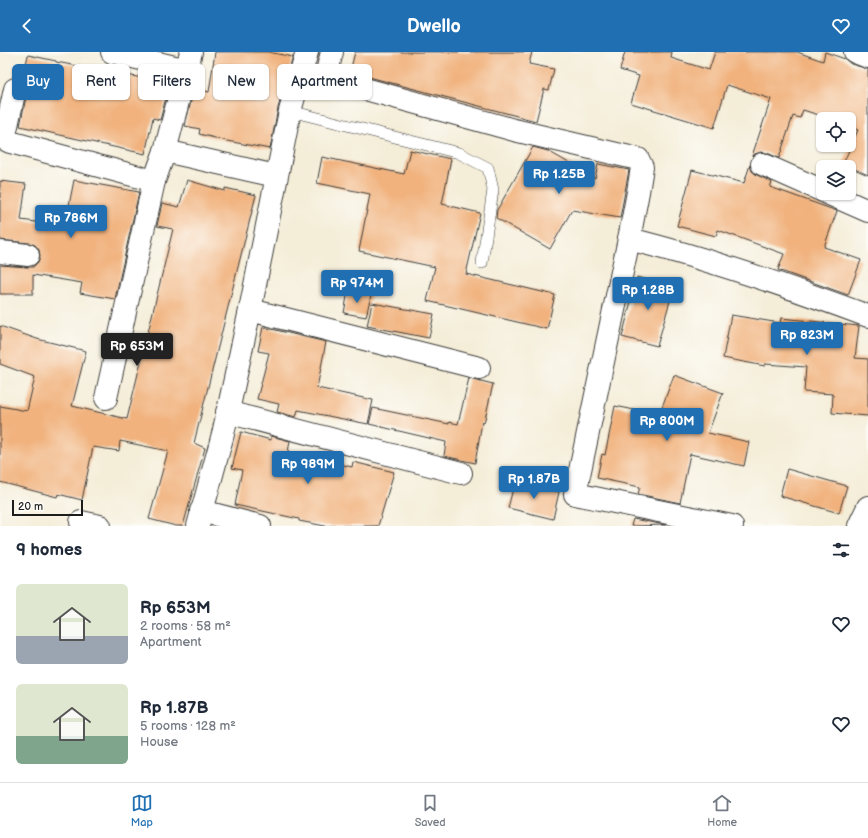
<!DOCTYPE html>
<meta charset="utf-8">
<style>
:root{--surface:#fff;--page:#f2f2f3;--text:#1f2937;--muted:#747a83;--line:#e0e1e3;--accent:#1f6fb2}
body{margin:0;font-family:"Balsamiq Sans",sans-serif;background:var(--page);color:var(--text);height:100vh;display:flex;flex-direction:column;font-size:15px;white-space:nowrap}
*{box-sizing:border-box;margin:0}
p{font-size:13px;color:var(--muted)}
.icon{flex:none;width:22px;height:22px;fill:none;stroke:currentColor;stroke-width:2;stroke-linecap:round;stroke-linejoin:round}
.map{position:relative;height:474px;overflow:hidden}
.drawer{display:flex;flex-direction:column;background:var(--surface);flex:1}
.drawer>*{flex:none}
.banner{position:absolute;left:12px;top:12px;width:400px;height:36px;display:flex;gap:8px}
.buttons{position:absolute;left:816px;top:60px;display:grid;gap:8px}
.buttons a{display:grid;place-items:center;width:40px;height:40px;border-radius:6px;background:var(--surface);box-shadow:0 1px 3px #0004;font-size:20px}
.scale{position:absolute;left:12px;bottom:10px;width:71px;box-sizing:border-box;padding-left:4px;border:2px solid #1c1c1c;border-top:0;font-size:11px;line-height:14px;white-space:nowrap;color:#1c1c1c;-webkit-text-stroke:3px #fdfcf7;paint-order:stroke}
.price{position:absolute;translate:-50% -34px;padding:0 9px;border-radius:4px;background:var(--accent);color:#fff;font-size:13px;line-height:26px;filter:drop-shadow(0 1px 2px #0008)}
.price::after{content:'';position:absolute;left:50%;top:24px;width:12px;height:9px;margin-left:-6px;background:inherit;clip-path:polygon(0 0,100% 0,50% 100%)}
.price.selected{background:#222;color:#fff}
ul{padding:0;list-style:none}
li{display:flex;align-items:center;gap:12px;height:100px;padding:0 16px}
li span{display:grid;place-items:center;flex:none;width:112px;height:80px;border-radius:6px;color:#555}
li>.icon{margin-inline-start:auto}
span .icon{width:48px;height:48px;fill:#fffc;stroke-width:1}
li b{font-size:17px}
h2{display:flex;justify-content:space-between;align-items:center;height:48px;padding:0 16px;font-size:17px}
.pill{padding:0 14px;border-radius:6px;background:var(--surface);box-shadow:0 1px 3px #0004;font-size:14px;line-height:36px}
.pill.selected{background:var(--accent);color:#fff}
header{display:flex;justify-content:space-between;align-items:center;height:52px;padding:0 16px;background:var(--accent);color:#fff;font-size:18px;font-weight:800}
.tab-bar{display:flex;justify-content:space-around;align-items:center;height:56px;border-top:1px solid var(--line);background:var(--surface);font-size:11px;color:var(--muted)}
.tab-bar a{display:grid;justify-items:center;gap:2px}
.tab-bar .selected{color:var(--accent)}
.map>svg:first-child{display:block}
.building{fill:#f1b27e}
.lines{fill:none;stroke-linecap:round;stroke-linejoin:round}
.lane-casing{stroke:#3c3b38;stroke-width:12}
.street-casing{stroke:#3c3b38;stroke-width:24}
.lane{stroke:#fff;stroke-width:11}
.street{stroke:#fff;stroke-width:22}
</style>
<header><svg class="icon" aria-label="back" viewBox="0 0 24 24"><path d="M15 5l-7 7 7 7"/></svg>Dwello<svg class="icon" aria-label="heart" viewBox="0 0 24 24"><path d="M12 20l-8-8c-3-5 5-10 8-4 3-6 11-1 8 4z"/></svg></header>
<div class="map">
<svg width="868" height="474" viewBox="0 0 868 474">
<rect width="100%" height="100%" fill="#fdfcf7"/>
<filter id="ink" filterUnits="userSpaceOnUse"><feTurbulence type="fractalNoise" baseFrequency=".025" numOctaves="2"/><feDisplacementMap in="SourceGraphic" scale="8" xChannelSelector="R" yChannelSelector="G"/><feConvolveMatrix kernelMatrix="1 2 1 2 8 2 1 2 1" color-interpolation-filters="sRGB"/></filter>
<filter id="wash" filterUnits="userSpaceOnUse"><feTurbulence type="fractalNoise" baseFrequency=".012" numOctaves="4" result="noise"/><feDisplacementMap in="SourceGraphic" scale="16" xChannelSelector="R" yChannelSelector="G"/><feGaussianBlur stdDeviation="0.9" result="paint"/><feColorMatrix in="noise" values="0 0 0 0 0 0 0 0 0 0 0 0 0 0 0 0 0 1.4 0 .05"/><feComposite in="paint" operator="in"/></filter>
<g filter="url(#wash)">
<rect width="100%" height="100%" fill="#f4edd8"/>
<g id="blocks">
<!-- building -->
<g class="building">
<polygon points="215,0 268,0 293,5 278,56 270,97 227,89 199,82 200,77 185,74 194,37 209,40"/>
<polygon points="355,0 532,0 529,12 554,17 549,38 544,37 536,69 350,20"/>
<polygon points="625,0 672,0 671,6 709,18 715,0 797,0 823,9 825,0 845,7 851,12 868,17 868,123 843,112 858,78 849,74 849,67 831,67 803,58 800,66 793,64 779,106 767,101 761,100 755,102 752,104 771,47 727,33 714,76 631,51 639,24 620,18"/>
<polygon points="28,3 56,9 56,10 170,31 160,68 153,66 145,102 20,74 27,40 27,33 23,27"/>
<polygon points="533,95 548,99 595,126 598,112 629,118 620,166 572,158 550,197 496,166 497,158"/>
<polygon points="410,98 451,107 442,152 480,161 466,222 555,243 547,277 427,249 435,215 359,199 370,142 317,131 322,105 404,122"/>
<polygon points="750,113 752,119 757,123 772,130 770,135 837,159 824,195 861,208 848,243 778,218 784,202 718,178 716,184 677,174 692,118 744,131"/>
<polygon points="74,128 139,140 115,247 80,241 82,231 33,223 33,242 0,242 0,213 27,215 33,215 38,210 40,204 39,198 35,193 29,191 0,188 0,129 26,132 21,168 65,174"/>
<polygon points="187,128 225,139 225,136 256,143 194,391 205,396 183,474 176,474 149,467 168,399 120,389 119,399 93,395 82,448 58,442 57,445 0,430 0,354 27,359 35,325 0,312 0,274 37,287 86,299 72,354 127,367 173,177 157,174 162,151 179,155"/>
<polygon points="637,225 674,235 657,294 622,285"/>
<polygon points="348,239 371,243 366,265 344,261"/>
<polygon points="372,251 434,262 429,286 367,274"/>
<polygon points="731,263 780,271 781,266 859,274 855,306 868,307 868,364 832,361 833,342 804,340 806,315 765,312 765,314 723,306"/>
<polygon points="263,275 326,290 317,336 373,348 368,372 298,358 296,365 277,360 279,352 257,347 269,301 258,299"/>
<polygon points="674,323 723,341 708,381 749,390 744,414 690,402 680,451 638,442 640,435 597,426 602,402 605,403 615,354 659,363"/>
<polygon points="469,326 493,332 484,371 482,370 475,411 444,404 446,390 369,372 373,356 449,372 449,370 458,372"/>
<polygon points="241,380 271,388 271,384 290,389 288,400 352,415 353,410 394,420 378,474 325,474 299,469 299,467 235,453 242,418 232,416"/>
<polygon points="787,417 847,434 839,461 780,444"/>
<polygon points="515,429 559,440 553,467 508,456"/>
<polygon points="633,467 666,473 631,474"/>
</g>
</g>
</g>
<g filter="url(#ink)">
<use href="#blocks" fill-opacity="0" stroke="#3c3b38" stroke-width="1"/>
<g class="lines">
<defs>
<polyline id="lane" points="290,59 459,101 488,116 493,138 482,211"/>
<g id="street">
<polyline points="112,0 187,18"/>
<path d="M 332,0 L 328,16 L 329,24 L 336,29 L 514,78 L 638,107 L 642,115 L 638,140 L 629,187 C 710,207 790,235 868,264"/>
<polyline points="855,0 868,5"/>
<polyline points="15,37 5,83 6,88 10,90 154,129"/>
<polyline points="165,99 276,124"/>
<polyline points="762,112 823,139"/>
<polyline points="827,141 868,159"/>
<polyline points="629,187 575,442 732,474"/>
<polyline points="0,200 28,203"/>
<polyline points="250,258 479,316"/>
<polyline points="106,346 154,129 165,99 191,0"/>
<polyline points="227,360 461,421"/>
<polyline points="201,459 260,474"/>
<polyline points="81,470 100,474"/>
<polyline points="198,474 223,382 250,258 290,59 307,0"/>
<polyline points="859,474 868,455"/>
</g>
</defs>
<!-- lane casing -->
<use href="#lane" class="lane-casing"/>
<!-- street casing -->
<use href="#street" class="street-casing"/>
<!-- lane -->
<use href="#lane" class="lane"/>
<!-- street -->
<use href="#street" class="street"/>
</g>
</g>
</svg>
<div class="buttons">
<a><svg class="icon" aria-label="locate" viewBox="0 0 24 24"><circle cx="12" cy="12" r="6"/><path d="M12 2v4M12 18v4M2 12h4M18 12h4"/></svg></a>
<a><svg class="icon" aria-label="layers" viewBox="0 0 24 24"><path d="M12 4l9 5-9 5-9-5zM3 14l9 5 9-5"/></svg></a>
</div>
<div class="scale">20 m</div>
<b class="price" style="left:559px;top:143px">Rp 1.25B</b>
<b class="price" style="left:71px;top:187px">Rp 786M</b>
<b class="price" style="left:357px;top:252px">Rp 974M</b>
<b class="price" style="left:648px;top:259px">Rp 1.28B</b>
<b class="price" style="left:807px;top:304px">Rp 823M</b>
<b class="price selected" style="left:137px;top:315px">Rp 653M</b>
<b class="price" style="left:667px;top:390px">Rp 800M</b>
<b class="price" style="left:308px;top:433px">Rp 989M</b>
<b class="price" style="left:534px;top:448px">Rp 1.87B</b>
<div class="banner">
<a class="pill selected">Buy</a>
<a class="pill">Rent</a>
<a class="pill">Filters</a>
<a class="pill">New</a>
<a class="pill">Apartment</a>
</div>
</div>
<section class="drawer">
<h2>9 homes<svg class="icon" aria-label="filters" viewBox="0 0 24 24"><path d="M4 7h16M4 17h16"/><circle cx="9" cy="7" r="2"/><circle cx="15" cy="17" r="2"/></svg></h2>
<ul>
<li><span style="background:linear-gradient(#dfe7d0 65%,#9aa5b1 0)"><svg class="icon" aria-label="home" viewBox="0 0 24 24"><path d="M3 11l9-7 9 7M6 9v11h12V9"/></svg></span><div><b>Rp 653M</b><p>2 rooms · 58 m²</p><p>Apartment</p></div><svg class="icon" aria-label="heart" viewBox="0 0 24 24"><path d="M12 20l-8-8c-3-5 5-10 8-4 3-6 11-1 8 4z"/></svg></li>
<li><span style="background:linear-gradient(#dfe7d0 65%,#7fa58c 0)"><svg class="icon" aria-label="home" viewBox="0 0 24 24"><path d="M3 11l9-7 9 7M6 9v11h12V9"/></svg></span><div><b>Rp 1.87B</b><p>5 rooms · 128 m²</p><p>House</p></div><svg class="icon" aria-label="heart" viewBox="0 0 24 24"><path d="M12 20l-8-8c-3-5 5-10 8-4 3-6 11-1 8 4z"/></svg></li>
</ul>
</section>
<nav class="tab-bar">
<a class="selected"><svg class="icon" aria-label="map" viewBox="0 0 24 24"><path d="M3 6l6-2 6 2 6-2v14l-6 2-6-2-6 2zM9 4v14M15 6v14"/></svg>Map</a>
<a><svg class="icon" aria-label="saved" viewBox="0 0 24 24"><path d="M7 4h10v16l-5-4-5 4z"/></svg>Saved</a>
<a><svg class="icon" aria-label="home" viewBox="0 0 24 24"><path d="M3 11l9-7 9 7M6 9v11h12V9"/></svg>Home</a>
</nav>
